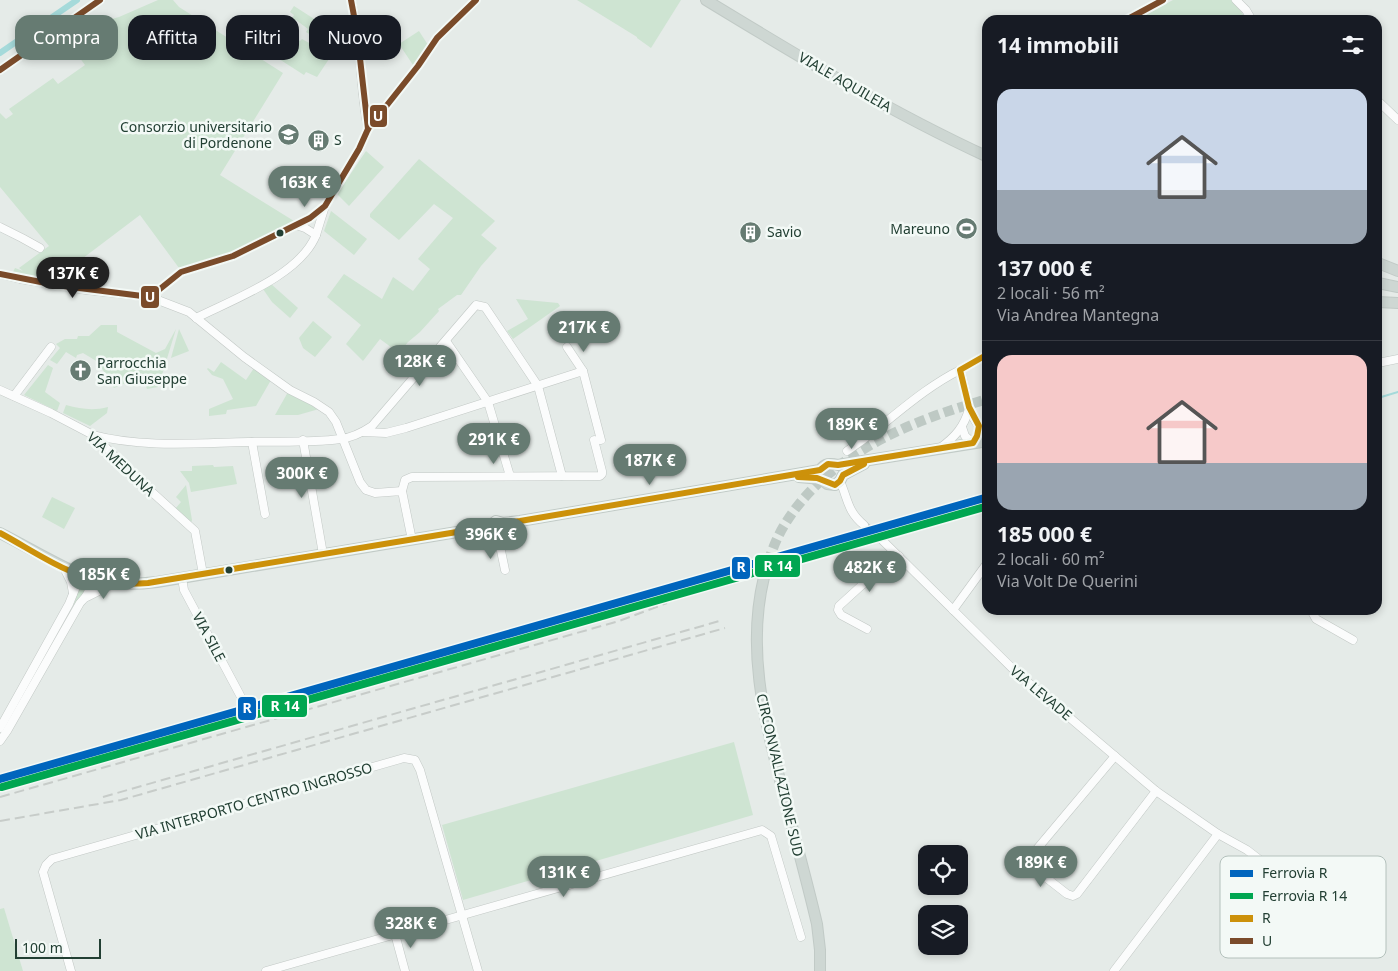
<!DOCTYPE html>
<html lang="it">
<meta charset="utf-8">
<style>
:root{--surface:#171b24;--page:#20242c;--text:#f1f3f6;--muted:#9ea1a6;--line:#363941;--accent:#667b72}
body{margin:0;font-family:"Noto Sans",sans-serif;background:var(--page);color:var(--text);height:100vh;display:flex;flex-direction:column;font-size:19px;white-space:nowrap}
*{box-sizing:border-box;margin:0}
p{font-size:16px;color:var(--muted)}
.icon{flex:none;width:28px;height:28px;fill:none;stroke:currentColor;stroke-width:2;stroke-linecap:round;stroke-linejoin:round}
.map{position:relative;flex:1;overflow:hidden}
.side{position:absolute;left:982px;top:15px;width:400px;height:600px;display:flex;flex-direction:column;background:var(--surface);border-radius:15px;box-shadow:0 2px 8px #0003}
.side>*{flex:none}
.top-card{position:absolute;left:15px;top:15px;width:475px;height:45px;display:flex;gap:10px}
.controls{position:absolute;left:918px;top:845px;display:grid;gap:10px}
.controls a{display:grid;place-items:center;width:50px;height:50px;border-radius:10px;background:var(--surface);box-shadow:0 2px 8px #0003;font-size:25px}
.scale{position:absolute;left:15px;bottom:12px;width:86px;box-sizing:border-box;padding-left:5px;border:2px solid #223f33;border-top:0;font-size:14px;line-height:18px;white-space:nowrap;color:#223f33;-webkit-text-stroke:4px #f3f9f6;paint-order:stroke}
.price{position:absolute;translate:-50% -42px;padding:0 11px;border-radius:18px;background:var(--accent);color:#fff;font-size:16px;line-height:32px;filter:drop-shadow(0 1px 2px #0008)}
.price::after{content:'';position:absolute;left:50%;top:30px;width:15px;height:11px;margin-left:-8px;background:inherit;clip-path:polygon(0 0,100% 0,50% 100%)}
.price.current{background:#222;color:#fff}
ul{padding:0;list-style:none}
li{display:grid;align-content:center;gap:10px;height:265px;padding:0 15px}
li+li{border-top:1px solid var(--line)}
li span{display:grid;place-items:center;height:155px;border-radius:15px;color:#555}
li>.icon{margin-inline-start:auto}
span .icon{width:90px;height:90px;fill:#fffc;stroke-width:1}
li b{font-size:21px}
h2{display:flex;justify-content:space-between;align-items:center;height:60px;padding:0 15px;font-size:21px}
.chip{padding:0 18px;border-radius:15px;background:var(--surface);box-shadow:0 2px 8px #0003;font-size:18px;line-height:45px}
.chip.current{background:var(--accent);color:#fff}
.map>svg:first-child{display:block}
.green{fill:#cee4d2}
.lines{fill:none;stroke-linecap:round;stroke-linejoin:round}
.stream{stroke:#a5dada;stroke-width:2}
.canal{stroke:#a5dada;stroke-width:6}
.minor-tunnel{stroke:#bec9c4;stroke-width:8;stroke-dasharray:8 4;stroke-linecap:butt}
.major-tunnel{stroke:#bec9c4;stroke-width:10;stroke-dasharray:10 5;stroke-linecap:butt}
.minor-casing{stroke:#c2c8c5;stroke-width:9}
.major-casing{stroke:#c1cac6;stroke-width:12}
.minor{stroke:#fbfcfc;stroke-width:8}
.major{stroke:#ced7d3;stroke-width:10}
.rail{stroke:#c7ccc9;stroke-width:2;stroke-dasharray:10 5;stroke-linecap:butt}
.bus-1-casing{stroke:#f3f9f6;stroke-width:10}
.bus-2-casing{stroke:#f3f9f6;stroke-width:10}
.bus-1{stroke:#cc910a;stroke-width:6}
.bus-2{stroke:#7a4b2a;stroke-width:6}
.rail-1-casing{stroke:#f3f9f6;stroke-width:11}
.rail-2-casing{stroke:#f3f9f6;stroke-width:11}
.rail-1{stroke:#0065bd;stroke-width:8}
.rail-2{stroke:#00a651;stroke-width:8}
.bus-dot{fill:#223f33;stroke:#f3f9f6;stroke-width:2}
.labels{text-anchor:middle;stroke-width:5;stroke-linejoin:round;paint-order:stroke}
.street-label{font-size:14px;fill:#223f33;stroke:#f3f9f6}
.poi-label{font-size:14px;fill:#223f33;stroke:#f3f9f6;text-anchor:start}
.key{fill:#f3f9f6;stroke:#b4c1bc;stroke-width:1}
.key-label{font-size:14px;fill:#223f33}
.line-badge{stroke:#f3f9f6;stroke-width:2}
.badge-label{font-size:14px;text-anchor:middle;font-weight:bold;fill:#fff}
</style>
<div class="map">
<svg width="1398" height="971" viewBox="0 0 1398 971">
<rect width="100%" height="100%" fill="#e5ebe8"/>
<!-- green -->
<g class="green">
<polygon points="158,0 173,0 179,7 283,73 220,175 294,221 225,255 179,268 140,215 58,277 58,281 30,278 20,274 20,273 13,272 15,268 23,271 19,268 49,246 0,187 0,113 6,119 13,114 9,109 53,78 58,84 85,65 79,57 99,45 97,23 119,17"/>
<polygon points="577,0 681,0 651,48 637,38 637,37"/>
<polygon points="1173,0 1231,0 1235,3 1247,20 1136,20"/>
<polygon points="294,6 336,33 332,40 339,44 317,77 306,72 304,75 279,59 280,53 284,56 294,40 297,39 300,41 302,39 313,45 317,39 306,32 308,29 296,20 294,21 291,20 294,15 290,12"/>
<polygon points="419,31 428,45 413,65 399,44"/>
<polygon points="366,151 384,167 349,206 337,194"/>
<polygon points="419,159 495,221 481,235 497,248 481,266 461,295 457,295 438,309 439,311 420,332 408,342 399,353 380,339 363,361 346,344 361,325 327,297 344,274 382,299 393,277 413,291 430,269 418,259 453,218 434,204 399,240 370,217 370,214"/>
<polygon points="331,211 367,239 354,255 324,231"/>
<polygon points="271,284 298,308 290,318 272,302 263,289"/>
<polygon points="516,299 558,303 560,306 513,339 507,331 528,319"/>
<polygon points="313,321 332,337 315,357 303,348 299,338"/>
<polygon points="101,325 117,325 117,332 156,353 165,349 176,329 162,375 159,377 158,387 147,389 142,376 114,388 98,362 83,353 77,355 76,358 66,352 57,364 50,360 60,348 56,344 65,339 77,339 78,336 89,336"/>
<polygon points="179,329 189,351 171,358"/>
<polygon points="221,362 246,380 254,368 271,380 256,406 227,410 226,414 209,416 209,409 233,399 223,379 212,375 207,369 208,368 214,372"/>
<polygon points="48,365 53,368 45,392 60,403 57,411 24,395"/>
<polygon points="288,392 319,409 298,415 275,415"/>
<path d="M 66,405 C 81,409 93,411 108,407 L 107,413 L 90,426 L 63,413 Z"/>
<polygon points="213,465 214,467 233,466 237,484 191,492 189,483 180,471 192,471 192,466"/>
<polygon points="186,485 192,520 191,523 175,509 181,502 176,497"/>
<polygon points="52,497 75,508 64,529 42,517"/>
<polygon points="79,588 87,591 73,606 19,701 74,604"/>
<polygon points="734,742 753,815 463,900 442,825"/>
<polygon points="4,908 23,971 0,971 0,909"/>
</g>
<g class="lines">
<!-- stream -->
<g class="stream">
<polyline points="1378,398 1398,392"/>
<polyline points="923,523 988,506"/>
</g>
<!-- canal -->
<polyline class="canal" points="0,53 77,0"/>
<!-- minor-tunnel -->
<polyline class="minor-tunnel" points="864,525 877,535"/>
<!-- major-tunnel -->
<path class="major-tunnel" d="M 764,577 C 769,558 775,540 785,524 C 828,454 912,420 988,399"/>
<defs>
<g id="minor">
<path d="M 351,0 C 362,42 359,86 368,129"/>
<polyline points="1236,0 1246,10 1252,20"/>
<polyline points="1126,20 1163,0"/>
<polyline points="0,70 100,0"/>
<polyline points="1378,101 1398,120"/>
<polyline points="296,225 305,228 316,235 325,206"/>
<polyline points="0,227 22,238 40,248"/>
<polyline points="0,274 20,279 86,290 150,297 189,312 244,357 276,380 290,390 314,402 329,412 336,422 360,482 366,490 375,493 402,491 412,540"/>
<polyline points="150,297 181,272 233,256 310,218 325,206 359,149 368,129 418,66 437,38 476,0"/>
<path d="M 196,318 C 234,299 300,275 316,235"/>
<polyline points="446,341 488,402 510,476"/>
<polyline points="567,347 583,371"/>
<polyline points="1378,363 1398,359"/>
<polyline points="0,390 51,413 93,435 143,484 195,531 203,574"/>
<polyline points="14,396 51,347"/>
<path d="M 962,427 L 965,436 L 973,443 L 977,436 L 979,426 C 966,411 967,389 960,370 L 988,354"/>
<polyline points="363,432 386,433 406,428 583,371 601,440"/>
<path d="M 93,435 C 143,448 197,443 249,442 C 279,441 310,443 340,439 C 351,438 363,432 372,426 L 476,305 L 485,307 L 538,386 L 562,476"/>
<polyline points="303,440 323,554"/>
<polyline points="252,442 265,514"/>
<path d="M 940,448 C 955,437 964,427 969,409"/>
<path d="M 847,451 C 886,425 918,391 960,370"/>
<path d="M 840,481 C 848,499 847,511 864,525"/>
<polyline points="402,491 405,480 412,477 600,476 602,474 602,471 594,440"/>
<polyline points="493,534 500,546 505,570"/>
<polyline points="877,535 1016,672 1156,791 1218,834 1114,971"/>
<polyline points="63,566 71,582 73,593"/>
<polyline points="182,578 184,590 240,695"/>
<polyline points="87,597 115,583"/>
<polyline points="953,610 988,562"/>
<polyline points="1311,610 1316,619 1353,640"/>
<polyline points="867,629 841,615 838,610 839,606 862,585 899,556"/>
<polyline points="0,728 69,604 77,584 85,576"/>
<path d="M 0,741 L 7,731 L 80,603 C 88,595 92,589 88,577"/>
<polyline points="1115,756 1026,862 1067,894 1073,896 1077,894 1156,791"/>
<polyline points="1218,834 1247,850 1260,860 1314,914"/>
<polyline points="395,934 405,971"/>
<polyline points="71,971 43,872 46,865 52,859 404,758 415,760 420,770 478,971"/>
<polyline points="266,971 762,830 771,836 801,937"/>
</g>
<g id="major">
<path d="M 706,0 C 798,56 890,112 988,157"/>
<polyline points="1378,263 1398,271"/>
<polyline points="1378,283 1398,287"/>
<polyline points="1378,302 1398,303"/>
<polyline points="799,477 821,479 827,484 835,485 840,481 843,475 864,464"/>
<polyline points="491,525 491,532 494,535 498,535 504,530 503,523"/>
<path d="M 0,533 C 28,547 55,564 84,576 C 106,585 133,585 157,582 L 475,529 L 491,525 L 496,521 L 503,523 L 520,521 L 820,470 C 825,463 830,463 838,465 L 988,441"/>
<path d="M 764,577 C 747,647 763,715 781,784 C 793,831 806,877 817,924 L 820,950 L 820,971"/>
</g>
</defs>
<!-- minor casing -->
<use href="#minor" class="minor-casing"/>
<!-- major casing -->
<use href="#major" class="major-casing"/>
<!-- minor -->
<use href="#minor" class="minor"/>
<!-- major -->
<use href="#major" class="major"/>
<!-- rail -->
<g class="rail">
<polyline points="0,787 745,574"/>
<polyline points="0,797 619,621 667,603"/>
<polyline points="103,797 723,620"/>
<polyline points="0,821 121,800 725,628"/>
</g>
<defs>
<g id="bus-1">
<polyline points="798,477 817,478 835,485 840,481 843,475 864,464"/>
<path d="M 0,533 C 32,550 65,574 101,581 C 117,584 132,584 148,583 L 475,529 L 491,525 L 496,521 L 503,523 L 520,521 L 820,470 L 828,464 L 838,465 L 973,443 L 977,436 L 979,426 L 969,407 L 960,370 L 988,354"/>
</g>
<g id="bus-2">
<polyline points="351,0 357,32 368,129"/>
<polyline points="1126,20 1163,0"/>
<polyline points="0,70 100,0"/>
<polyline points="0,274 56,285 150,297 181,272 233,256 310,218 325,206 359,149 368,129 418,66 437,38 476,0"/>
</g>
</defs>
<!-- bus-1 casing -->
<use href="#bus-1" class="bus-1-casing"/>
<!-- bus-2 casing -->
<use href="#bus-2" class="bus-2-casing"/>
<!-- bus-1 -->
<use href="#bus-1" class="bus-1"/>
<!-- bus-2 -->
<use href="#bus-2" class="bus-2"/>
<defs>
<polyline id="rail-1" points="0,779 988,497"/>
<polyline id="rail-2" points="2,787 988,506"/>
</defs>
<!-- rail-1 casing -->
<use href="#rail-1" class="rail-1-casing"/>
<!-- rail-2 casing -->
<use href="#rail-2" class="rail-2-casing"/>
<!-- rail-1 -->
<use href="#rail-1" class="rail-1"/>
<!-- rail-2 -->
<use href="#rail-2" class="rail-2"/>
</g>
<!-- icons -->
<defs>
<symbol id="university-disc" viewBox="-11 -11 22 22"><circle r="9.5" fill="#667b72" stroke="#f3f9f6"/><path d="M0-5L7-2L0 1L-7-2ZM-4 1L0 2.5L4 1V4Q0 6-4 4Z" fill="#fff"/></symbol>
<symbol id="building-disc" viewBox="-11 -11 22 22"><circle r="9.5" fill="#667b72" stroke="#f3f9f6"/><path d="M-4-6H4V6H1V3H-1V6H-4ZM-2.5-4.3h1.7v1.8h-1.7ZM.8-4.3h1.7v1.8H.8ZM-2.5-1h1.7V.8h-1.7ZM.8-1h1.7V.8H.8Z" fill="#fff"/></symbol>
<symbol id="stadium-disc" viewBox="-11 -11 22 22"><circle r="9.5" fill="#667b72" stroke="#f3f9f6"/><path d="M0-5a6.5 5 0 1 0 0 10a6.5 5 0 1 0 0-10ZM-3.5-1.8h7v3.6h-7Z" fill="#fff"/></symbol>
<symbol id="church-disc" viewBox="-11 -11 22 22"><circle r="9.5" fill="#667b72" stroke="#f3f9f6"/><path d="M-1.2-6h2.4v3.5h3.3v2.4h-3.3V6h-2.4V-.1h-3.3v-2.4h3.3Z" fill="#fff"/></symbol>
</defs>
<g fill-rule="evenodd">
<use href="#university-disc" x="276" y="122" width="25" height="25"/>
<use href="#building-disc" x="306" y="128" width="25" height="25"/>
<use href="#stadium-disc" x="954" y="216" width="25" height="25"/>
<use href="#building-disc" x="738" y="220" width="25" height="25"/>
<use href="#church-disc" x="68" y="358" width="25" height="25"/>
</g>
<!-- markers -->
<g class="bus-dot">
<circle cx="280" cy="233" r="4.5"/>
<circle cx="229" cy="570" r="4.5"/>
</g>
<g class="labels">
<!-- street labels -->
<g class="street-label">
<text transform="translate(845 82) rotate(30)" y="5">VIALE AQUILEIA</text>
<text transform="translate(121 464) rotate(43)" y="5">VIA MEDUNA</text>
<text transform="translate(209 637) rotate(62)" y="5">VIA SILE</text>
<text transform="translate(1041 693) rotate(40)" y="5">VIA LEVADE</text>
<text transform="translate(780 775) rotate(77)" y="5">CIRCONVALLAZIONE SUD</text>
<text transform="translate(254 801) rotate(-16)" y="5">VIA INTERPORTO CENTRO INGROSSO</text>
</g>
<!-- poi labels -->
<g class="poi-label">
<text x="272" y="132" text-anchor="end">Consorzio universitario<tspan x="272" dy="16">di Pordenone</tspan></text>
<text x="334" y="145">S</text>
<text x="950" y="234" text-anchor="end">Mareuno</text>
<text x="767" y="237">Savio</text>
<text x="97" y="368">Parrocchia<tspan x="97" dy="16">San Giuseppe</tspan></text>
</g>
</g>
<!-- legend -->
<rect x="1220" y="856" width="166" height="102" rx="8" class="key"/>
<rect x="1230" y="870" width="23" height="7" fill="#0065bd"/>
<rect x="1230" y="893" width="23" height="6" fill="#00a651"/>
<rect x="1230" y="915" width="23" height="7" fill="#cc910a"/>
<rect x="1230" y="938" width="23" height="6" fill="#7a4b2a"/>
<g class="key-label">
<text x="1262" y="878">Ferrovia R</text>
<text x="1262" y="901">Ferrovia R 14</text>
<text x="1262" y="923">R</text>
<text x="1262" y="946">U</text>
</g>
<g class="line-badge">
<rect x="369" y="104" width="19" height="24" rx="5" fill="#7a4b2a"/>
<rect x="140" y="285" width="20" height="24" rx="5" fill="#7a4b2a"/>
<rect x="754" y="554" width="47" height="24" rx="5" fill="#00a651"/>
<rect x="731" y="556" width="20" height="24" rx="5" fill="#0065bd"/>
<rect x="261" y="694" width="47" height="24" rx="5" fill="#00a651"/>
<rect x="237" y="696" width="20" height="25" rx="5" fill="#0065bd"/>
</g>
<g class="badge-label">
<text x="378" y="121">U</text>
<text x="150" y="302">U</text>
<text x="778" y="571">R 14</text>
<text x="741" y="572">R</text>
<text x="285" y="711">R 14</text>
<text x="247" y="713">R</text>
</g>
</svg>
<div class="controls">
<a><svg class="icon" aria-label="locate" viewBox="0 0 24 24"><circle cx="12" cy="12" r="6"/><path d="M12 2v4M12 18v4M2 12h4M18 12h4"/></svg></a>
<a><svg class="icon" aria-label="layers" viewBox="0 0 24 24"><path d="M12 4l9 5-9 5-9-5zM3 14l9 5 9-5"/></svg></a>
</div>
<div class="scale">100 m</div>
<b class="price" style="left:305px;top:208px">163K €</b>
<b class="price current" style="left:73px;top:299px">137K €</b>
<b class="price" style="left:584px;top:353px">217K €</b>
<b class="price" style="left:420px;top:387px">128K €</b>
<b class="price" style="left:852px;top:450px">189K €</b>
<b class="price" style="left:494px;top:465px">291K €</b>
<b class="price" style="left:650px;top:486px">187K €</b>
<b class="price" style="left:302px;top:499px">300K €</b>
<b class="price" style="left:491px;top:560px">396K €</b>
<b class="price" style="left:870px;top:593px">482K €</b>
<b class="price" style="left:104px;top:600px">185K €</b>
<b class="price" style="left:1041px;top:888px">189K €</b>
<b class="price" style="left:564px;top:898px">131K €</b>
<b class="price" style="left:411px;top:949px">328K €</b>
<div class="top-card">
<a class="chip current">Compra</a>
<a class="chip">Affitta</a>
<a class="chip">Filtri</a>
<a class="chip">Nuovo</a>
</div>
<section class="side">
<h2>14 immobili<svg class="icon" aria-label="filters" viewBox="0 0 24 24"><path d="M4 7h16M4 17h16"/><circle cx="9" cy="7" r="2"/><circle cx="15" cy="17" r="2"/></svg></h2>
<ul>
<li><span style="background:linear-gradient(#c9d6e8 65%,#9aa5b1 0)"><svg class="icon" aria-label="home" viewBox="0 0 24 24"><path d="M3 11l9-7 9 7M6 9v11h12V9"/></svg></span><div><b>137 000 €</b><p>2 locali · 56 m²</p><p>Via Andrea Mantegna</p></div></li>
<li><span style="background:linear-gradient(#f6c9c9 70%,#9aa5b1 0)"><svg class="icon" aria-label="home" viewBox="0 0 24 24"><path d="M3 11l9-7 9 7M6 9v11h12V9"/></svg></span><div><b>185 000 €</b><p>2 locali · 60 m²</p><p>Via Volt De Querini</p></div></li>
</ul>
</section>
</div>
